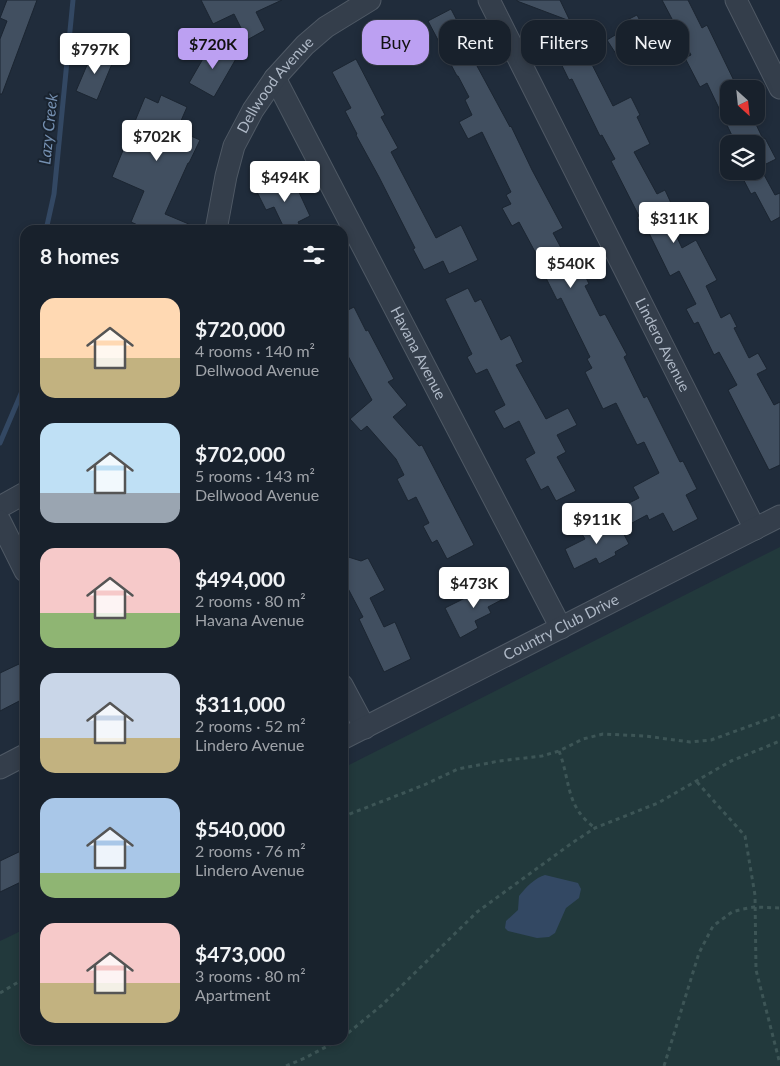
<!DOCTYPE html>
<meta charset="utf-8">
<style>
:root{--surface:#18212c;--page:#252e38;--text:#f1f3f6;--muted:#9fa3a9;--line:#363e48;--accent:#bca0f2}
body{margin:0;font-family:Lato,sans-serif;background:var(--page);color:var(--text);height:100vh;display:flex;flex-direction:column;font-size:19px;white-space:nowrap}
*{box-sizing:border-box;margin:0}
p{font-size:16px;color:var(--muted)}
.icon{flex:none;width:28px;height:28px;fill:none;stroke:currentColor;stroke-width:2;stroke-linecap:round;stroke-linejoin:round}
.map{position:relative;flex:1;overflow:hidden}
.drawer{position:absolute;left:20px;top:225px;width:328px;height:820px;display:flex;flex-direction:column;background:var(--surface);border-radius:15px;box-shadow:0 2px 8px #0003,0 0 0 1px var(--line)}
.drawer>*{flex:none}
.hud{position:absolute;left:362px;top:20px;width:342px;height:45px;display:flex;gap:10px}
.needle{width:32px;rotate:153deg}
.fabs{position:absolute;left:720px;top:80px;display:grid;gap:10px}
.fabs a{display:grid;place-items:center;width:45px;height:45px;border-radius:10px;background:var(--surface);box-shadow:0 2px 8px #0003,0 0 0 1px var(--line);font-size:25px}
.price{position:absolute;translate:-50% -42px;padding:0 11px;border-radius:5px;background:#fff;color:#222;font-size:16px;line-height:32px;filter:drop-shadow(0 1px 2px #0008)}
.price::after{content:'';position:absolute;left:50%;top:30px;width:15px;height:11px;margin-left:-8px;background:inherit;clip-path:polygon(0 0,100% 0,50% 100%)}
.price.active{background:var(--accent);color:#111}
ul{padding:0;list-style:none}
li{display:flex;align-items:center;gap:15px;height:125px;padding:0 20px}
li span{display:grid;place-items:center;flex:none;width:140px;height:100px;border-radius:15px;color:#555}
li>.icon{margin-inline-start:auto}
span .icon{width:60px;height:60px;fill:#fffc;stroke-width:1}
li b{font-size:21px}
h2{display:flex;justify-content:space-between;align-items:center;height:60px;padding:0 20px;font-size:21px}
.pill{padding:0 18px;border-radius:15px;background:var(--surface);box-shadow:0 2px 8px #0003,0 0 0 1px var(--line);font-size:18px;line-height:45px}
.pill.active{background:var(--accent);color:#111}
.map>svg:first-child{display:block}
.green{fill:#22393c}
.water{fill:#334863}
.lines{fill:none;stroke-linecap:round;stroke-linejoin:round}
.stream{stroke:#334863;stroke-width:5}
.building{fill:#414f60;stroke:#1b2531}
.minor-casing{stroke:#4f5965;stroke-width:23}
.path{stroke:#3d5556;stroke-width:3;stroke-dasharray:4 4;stroke-linecap:butt}
.minor{stroke:#343e4b;stroke-width:21}
.labels{text-anchor:middle;stroke-width:4;stroke-linejoin:round;paint-order:stroke}
.street-label{font-size:15px;fill:#afb9c7;stroke:#19232f}
.water-label{font-size:16px;font-style:italic;fill:#7590b1;stroke:#19232f}
</style>
<div class="map">
<svg width="780" height="1066" viewBox="0 0 780 1066">
<rect width="100%" height="100%" fill="#202c3b"/>
<!-- green -->
<polygon class="green" points="780,547 780,1066 0,1066 0,941 25,929 25,1040 342,1040 343,768"/>
<!-- water -->
<path class="water" d="M 545,875 L 578,883 L 581,889 L 579,898 L 566,908 L 555,933 L 549,937 L 537,938 L 508,931 L 505,928 L 506,921 L 518,910 L 519,896 C 525,888 536,877 545,875 Z"/>
<g class="lines">
<!-- stream -->
<g class="stream">
<polyline points="46,230 54,194 73,0"/>
<polyline points="0,443 23,389 25,370"/>
</g>
</g>
<!-- building -->
<g class="building">
<polygon points="7,0 37,0 2,94 0,94 0,39 7,21 0,18"/>
<polygon points="201,0 282,0 256,12 265,30 247,40 234,14 213,24"/>
<polygon points="517,0 560,0 570,21 517,1"/>
<polygon points="662,0 688,0 702,28 707,25 738,89 729,89 729,116 752,116 763,139 765,138 776,159 756,169 756,144 736,144 707,83 700,87 685,58 691,55"/>
<polygon points="451,9 480,65 477,66 510,127 511,126 532,170 563,228 553,233 566,257 567,256 575,273 582,269 589,284 585,286 600,316 605,314 627,355 624,357 644,398 647,396 680,462 683,461 697,489 686,495 698,519 673,532 663,513 649,520 647,515 632,523 623,506 639,498 633,487 659,473 644,442 637,445 616,403 603,409 585,372 592,368 587,359 590,357 561,298 557,300 538,262 540,261 519,222 512,226 502,208 511,204 506,195 511,192 482,132 468,139 459,122 472,115 465,100 469,97 458,76 457,76 428,21"/>
<polygon points="637,15 653,46 641,52 638,46 618,57 607,40 628,27 625,21"/>
<polygon points="573,27 613,106 631,97 640,115 637,117 650,144 634,152 657,194 665,190 676,214 668,218 682,248 696,240 717,280 706,286 721,318 730,313 737,327 734,328 749,358 758,353 767,369 757,374 774,405 780,402 780,465 769,470 728,390 737,385 719,352 714,355 698,322 694,324 686,309 696,304 679,271 670,276 649,233 645,235 637,217 639,216 611,161 615,159 602,135 600,136 572,79 569,80 549,39"/>
<polygon points="212,43 237,57 214,97 189,83"/>
<polygon points="93,51 114,59 97,100 76,91"/>
<polygon points="356,59 385,115 381,117 398,148 391,152 436,238 461,225 478,260 449,274 443,261 424,270 413,249 415,248 379,177 356,135 357,134 345,111 351,108 332,72"/>
<polygon points="161,95 187,107 177,130 200,140 189,163 188,163 165,214 203,230 141,230 142,227 131,222 144,191 112,177 145,97 158,103"/>
<polygon points="739,171 762,171 775,195 780,193 780,217 771,222 755,192 751,194"/>
<polygon points="291,175 310,216 298,222 302,230 285,230 274,207 266,210 257,192"/>
<polygon points="468,288 475,302 481,299 501,340 510,335 523,362 516,365 546,419 568,408 577,425 557,435 566,452 557,457 576,491 556,501 548,486 541,490 525,459 535,453 519,421 504,429 494,411 505,405 487,369 476,374 467,357 472,354 445,299"/>
<polygon points="354,307 366,331 368,330 394,379 388,382 407,405 393,417 419,446 422,445 474,545 447,559 437,540 432,543 423,526 429,523 416,497 408,501 397,479 404,475 396,459 367,426 361,431 350,419 372,400 342,345 342,313"/>
<polygon points="604,523 607,529 618,523 629,544 615,552 616,555 599,564 596,558 574,569 565,549 585,539 582,534"/>
<polygon points="342,555 361,561 368,558 385,590 370,598 384,627 395,622 411,659 384,672 359,619 363,617 342,577"/>
<polygon points="497,582 505,598 488,607 491,613 475,621 478,628 460,638 445,608"/>
<polygon points="19,664 25,676 25,698 0,711 0,673"/>
<polygon points="25,849 25,880 0,892 0,861"/>
</g>
<g class="lines">
<defs>
<g id="minor">
<path id="s1" d="M 489,0 L 755,529"/>
<polyline points="736,0 780,88"/>
<path id="s2" d="M 275,78 L 561,628"/>
<path id="s3" d="M 216,230 L 226,176 L 234,146 L 253,110 L 275,78 L 305,45 L 326,27 L 370,0"/>
<polyline points="0,507 25,493"/>
<polyline points="0,521 25,571"/>
<polyline points="342,685 365,728"/>
<path id="s4" d="M 342,739 L 780,516"/>
<polyline points="0,768 25,755"/>
</g>
</defs>
<!-- minor casing -->
<use href="#minor" class="minor-casing"/>
<!-- path -->
<g class="path">
<path d="M 559,751 C 571,782 565,806 595,828"/>
<polyline points="697,782 745,836 755,895 756,970 780,1064"/>
<polyline points="342,817 424,785 458,769 499,761 542,756 559,751 583,739 603,734 645,736 690,742 711,740 780,715"/>
<polyline points="0,993 25,978"/>
<polyline points="342,1038 382,1005 477,912 572,843 595,828 658,803 731,761 780,741"/>
<polyline points="286,1066 305,1058 339,1040"/>
<polyline points="664,1066 699,953 713,926 732,912 743,909 754,907 780,908"/>
</g>
<!-- minor -->
<use href="#minor" class="minor"/>
</g>
<g class="labels">
<!-- street labels -->
<g class="street-label">
<text dy="5" stroke="none"><textPath href="#s3" startOffset="160">Dellwood Avenue</textPath></text>
<text dy="5" stroke="none"><textPath href="#s1" startOffset="386">Lindero Avenue</textPath></text>
<text dy="5" stroke="none"><textPath href="#s2" startOffset="310">Havana Avenue</textPath></text>
<text dy="5" stroke="none"><textPath href="#s4" startOffset="246">Country Club Drive</textPath></text>
</g>
<!-- water labels -->
<g class="water-label">
<text transform="translate(48 129) rotate(-84)" y="6">Lazy Creek</text>
</g>
</g>
</svg>
<div class="fabs">
<a><svg class="needle" viewBox="-14 -14 28 28"><path d="M0-13l5 13h-10z" fill="#e53935"/><path d="M0 13l5-13h-10z" fill="#9fa3a9"/></svg></a>
<a><svg class="icon" aria-label="layers" viewBox="0 0 24 24"><path d="M12 4l9 5-9 5-9-5zM3 14l9 5 9-5"/></svg></a>
</div>
<b class="price active" style="left:213px;top:70px">$720K</b>
<b class="price" style="left:95px;top:75px">$797K</b>
<b class="price" style="left:157px;top:162px">$702K</b>
<b class="price" style="left:285px;top:203px">$494K</b>
<b class="price" style="left:674px;top:244px">$311K</b>
<b class="price" style="left:571px;top:289px">$540K</b>
<b class="price" style="left:597px;top:545px">$911K</b>
<b class="price" style="left:474px;top:609px">$473K</b>
<div class="hud">
<a class="pill active">Buy</a>
<a class="pill">Rent</a>
<a class="pill">Filters</a>
<a class="pill">New</a>
</div>
<section class="drawer">
<h2>8 homes<svg class="icon" aria-label="filters" viewBox="0 0 24 24"><path d="M4 7h16M4 17h16"/><circle cx="9" cy="7" r="2"/><circle cx="15" cy="17" r="2"/></svg></h2>
<ul>
<li><span style="background:linear-gradient(#ffd9b3 60%,#c2b280 0)"><svg class="icon" aria-label="home" viewBox="0 0 24 24"><path d="M3 11l9-7 9 7M6 9v11h12V9"/></svg></span><div><b>$720,000</b><p>4 rooms · 140 m²</p><p>Dellwood Avenue</p></div></li>
<li><span style="background:linear-gradient(#bfe0f5 70%,#9aa5b1 0)"><svg class="icon" aria-label="home" viewBox="0 0 24 24"><path d="M3 11l9-7 9 7M6 9v11h12V9"/></svg></span><div><b>$702,000</b><p>5 rooms · 143 m²</p><p>Dellwood Avenue</p></div></li>
<li><span style="background:linear-gradient(#f6c9c9 65%,#8fb573 0)"><svg class="icon" aria-label="home" viewBox="0 0 24 24"><path d="M3 11l9-7 9 7M6 9v11h12V9"/></svg></span><div><b>$494,000</b><p>2 rooms · 80 m²</p><p>Havana Avenue</p></div></li>
<li><span style="background:linear-gradient(#c9d6e8 65%,#c2b280 0)"><svg class="icon" aria-label="home" viewBox="0 0 24 24"><path d="M3 11l9-7 9 7M6 9v11h12V9"/></svg></span><div><b>$311,000</b><p>2 rooms · 52 m²</p><p>Lindero Avenue</p></div></li>
<li><span style="background:linear-gradient(#a9c7e8 75%,#8fb573 0)"><svg class="icon" aria-label="home" viewBox="0 0 24 24"><path d="M3 11l9-7 9 7M6 9v11h12V9"/></svg></span><div><b>$540,000</b><p>2 rooms · 76 m²</p><p>Lindero Avenue</p></div></li>
<li><span style="background:linear-gradient(#f6c9c9 60%,#c2b280 0)"><svg class="icon" aria-label="home" viewBox="0 0 24 24"><path d="M3 11l9-7 9 7M6 9v11h12V9"/></svg></span><div><b>$473,000</b><p>3 rooms · 80 m²</p><p>Apartment</p></div></li>
</ul>
</section>
</div>
